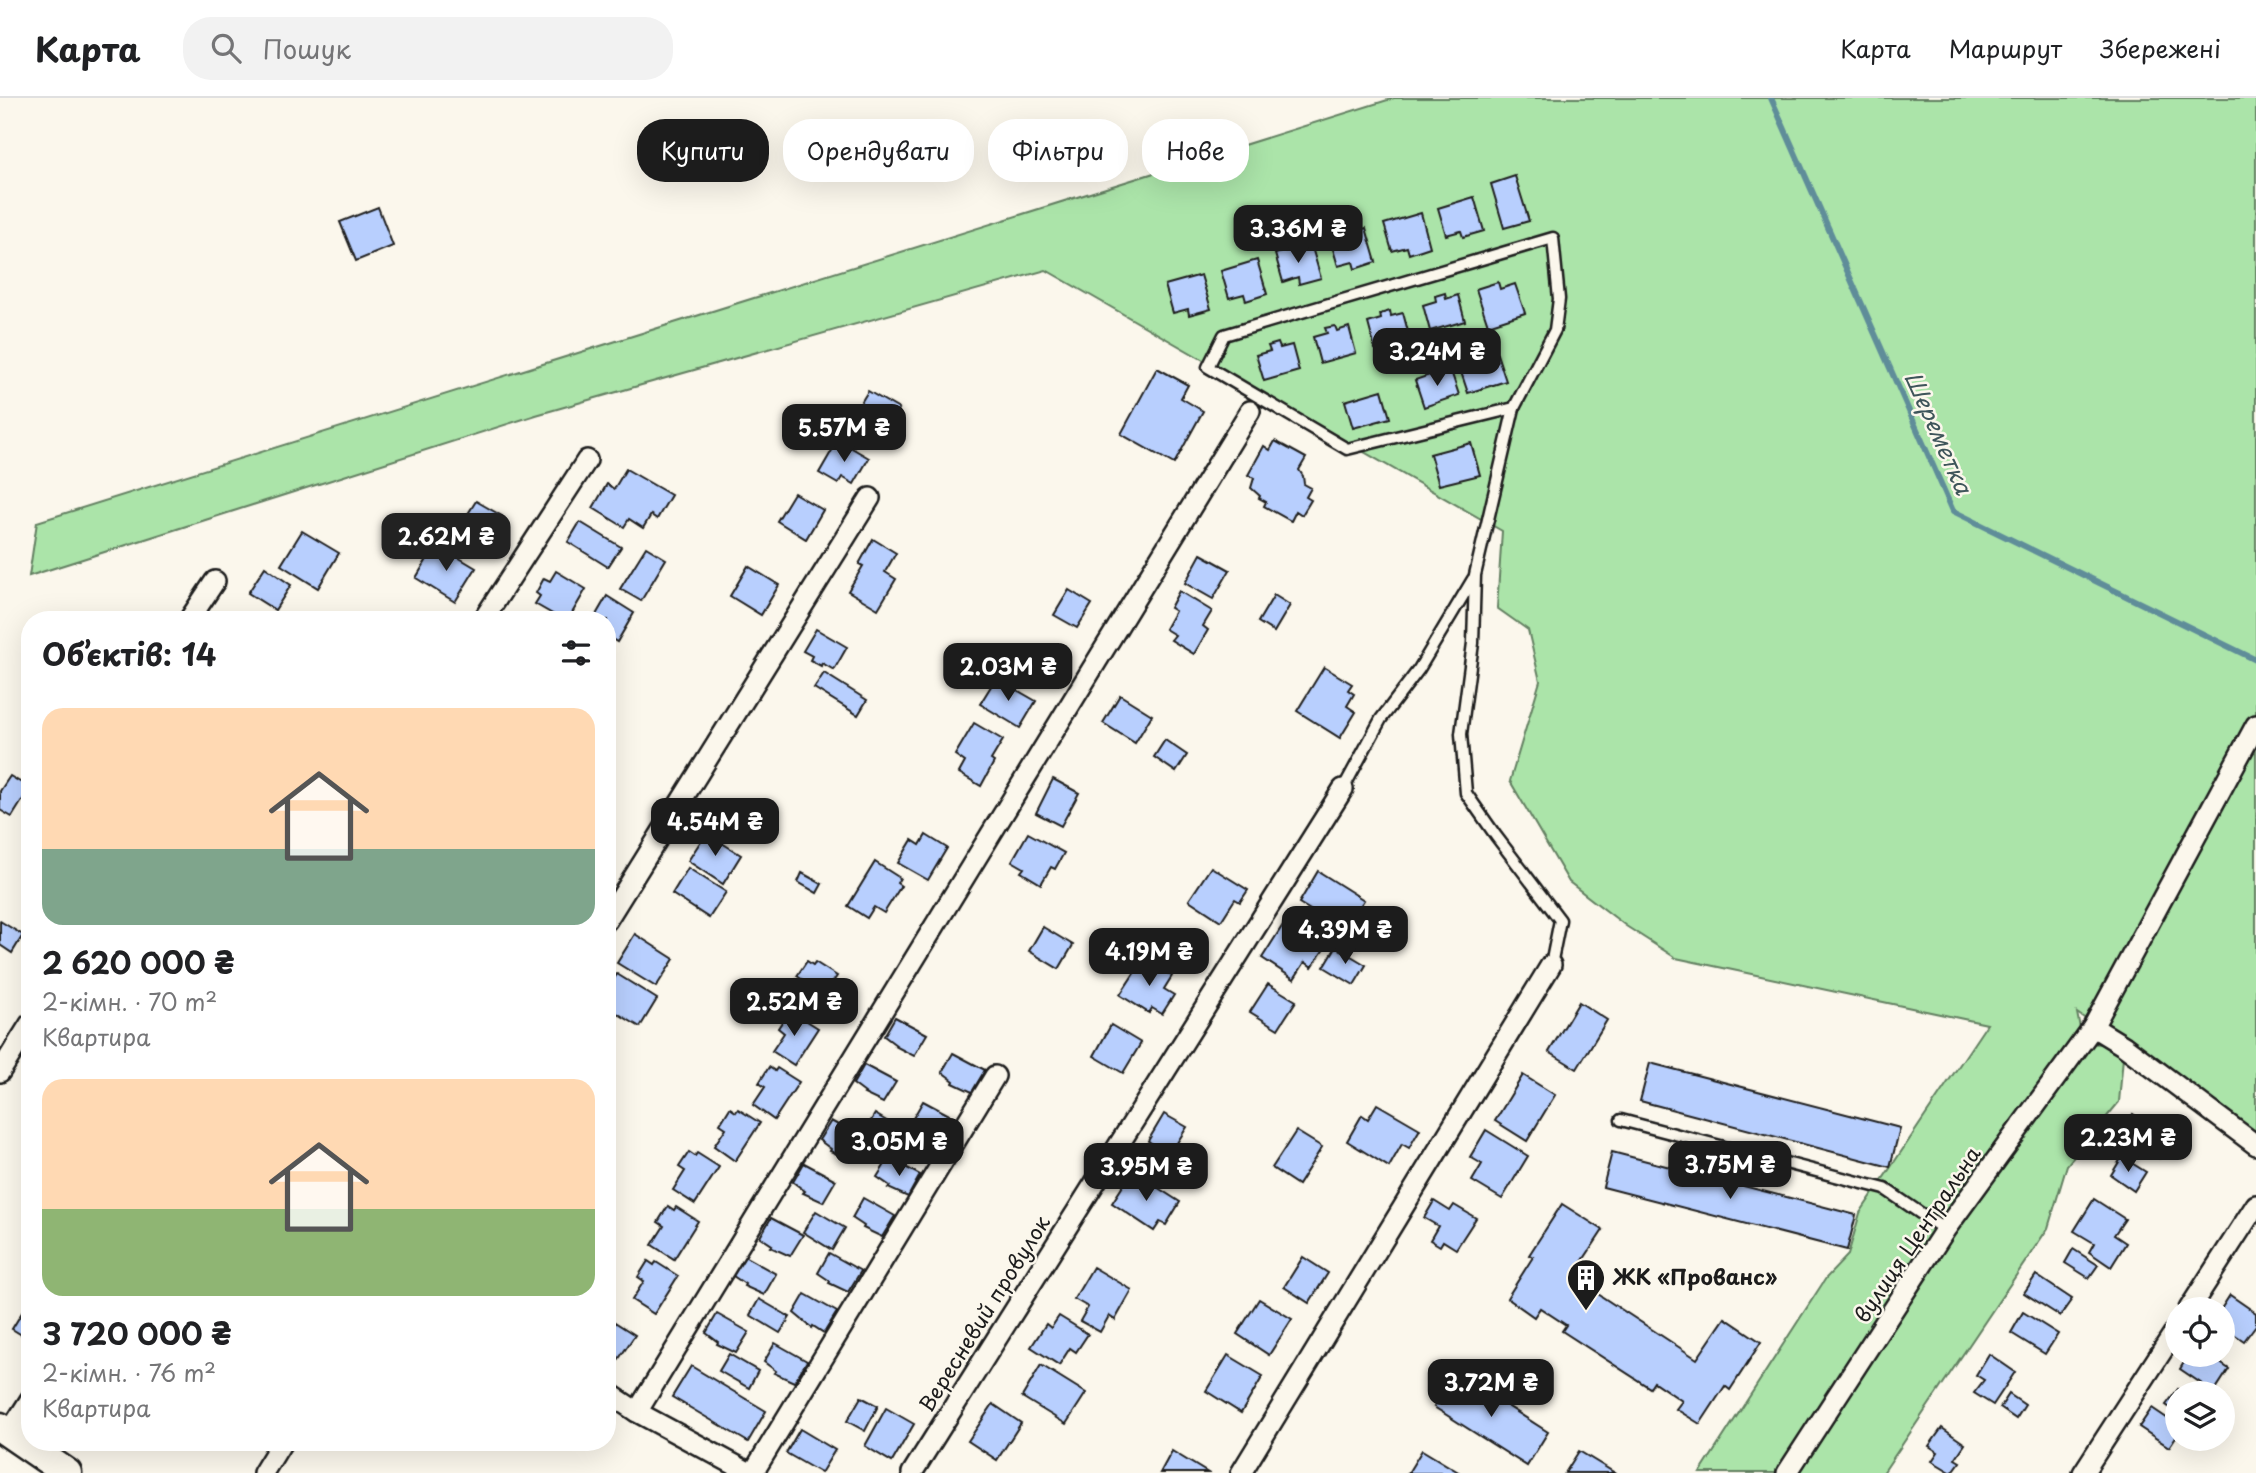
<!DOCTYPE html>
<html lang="uk">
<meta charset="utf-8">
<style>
:root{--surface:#fff;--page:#f2f2f2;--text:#202124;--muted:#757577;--line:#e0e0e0;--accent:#1c1c1c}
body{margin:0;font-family:"Playpen Sans",sans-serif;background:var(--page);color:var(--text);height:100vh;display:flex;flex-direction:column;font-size:26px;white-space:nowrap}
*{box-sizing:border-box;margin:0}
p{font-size:23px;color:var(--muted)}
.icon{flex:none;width:38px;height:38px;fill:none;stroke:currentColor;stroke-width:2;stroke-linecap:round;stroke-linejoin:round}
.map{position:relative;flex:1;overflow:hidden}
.side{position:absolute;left:21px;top:513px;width:595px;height:840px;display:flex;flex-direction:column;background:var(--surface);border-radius:28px;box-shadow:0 7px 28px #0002}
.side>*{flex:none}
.banner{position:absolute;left:637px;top:21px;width:665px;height:63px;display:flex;gap:14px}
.fabs{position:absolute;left:2165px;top:1199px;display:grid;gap:14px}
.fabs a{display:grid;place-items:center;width:70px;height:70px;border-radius:50%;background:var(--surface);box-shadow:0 7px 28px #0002;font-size:35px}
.price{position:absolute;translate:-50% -60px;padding:0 16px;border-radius:14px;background:var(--accent);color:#fff;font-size:23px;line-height:46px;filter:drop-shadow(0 2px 4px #0008)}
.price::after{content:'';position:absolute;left:50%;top:42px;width:21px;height:16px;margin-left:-10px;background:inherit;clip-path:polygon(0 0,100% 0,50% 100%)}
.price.active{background:#222;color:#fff}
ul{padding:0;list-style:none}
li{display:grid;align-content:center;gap:14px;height:371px;padding:0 21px}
li span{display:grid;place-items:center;height:217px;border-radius:21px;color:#555}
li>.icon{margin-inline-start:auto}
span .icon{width:126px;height:126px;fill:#fffc;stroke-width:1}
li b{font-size:30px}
h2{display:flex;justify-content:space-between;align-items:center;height:84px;padding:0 21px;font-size:30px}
.chip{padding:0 24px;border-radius:28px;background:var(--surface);box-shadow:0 7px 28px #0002;font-size:24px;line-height:63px}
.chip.active{background:var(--accent);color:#fff}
header{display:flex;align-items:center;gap:42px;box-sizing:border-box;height:98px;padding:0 35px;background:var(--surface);border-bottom:2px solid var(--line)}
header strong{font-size:33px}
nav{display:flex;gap:38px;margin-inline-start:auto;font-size:24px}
.search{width:490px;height:63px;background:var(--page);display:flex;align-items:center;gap:18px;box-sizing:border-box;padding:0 24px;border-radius:28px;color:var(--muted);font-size:26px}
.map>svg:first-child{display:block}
.green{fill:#abe4a9;stroke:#648062;stroke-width:2;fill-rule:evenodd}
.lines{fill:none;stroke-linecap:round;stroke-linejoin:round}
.stream{stroke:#5f8d99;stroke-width:6}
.building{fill:#b8cffe;stroke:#1c1c1c;stroke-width:2}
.lane-casing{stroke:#1c1c1c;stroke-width:15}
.street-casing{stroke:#1c1c1c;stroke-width:24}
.secondary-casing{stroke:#1c1c1c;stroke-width:33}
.lane{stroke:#fbf7ec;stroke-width:10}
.street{stroke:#fbf7ec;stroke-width:19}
.secondary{stroke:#fbf7ec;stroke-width:28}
.labels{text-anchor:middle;stroke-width:5;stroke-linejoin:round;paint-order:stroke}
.street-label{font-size:21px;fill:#1c1c1c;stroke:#fbf7ec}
.poi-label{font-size:21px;font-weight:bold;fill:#1c1c1c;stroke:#fbf7ec;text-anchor:start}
.water-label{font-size:23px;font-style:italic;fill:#3e555a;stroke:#fbf7ec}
</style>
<header>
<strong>Карта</strong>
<div class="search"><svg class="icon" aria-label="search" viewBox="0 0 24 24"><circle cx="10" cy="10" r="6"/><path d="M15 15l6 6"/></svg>Пошук</div>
<nav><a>Карта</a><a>Маршрут</a><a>Збережені</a></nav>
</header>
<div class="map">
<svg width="2256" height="1375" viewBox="0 0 2256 1375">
<rect width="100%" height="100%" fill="#fbf7ec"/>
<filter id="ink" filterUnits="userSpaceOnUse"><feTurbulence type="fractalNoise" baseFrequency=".0143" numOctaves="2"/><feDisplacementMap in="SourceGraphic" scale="14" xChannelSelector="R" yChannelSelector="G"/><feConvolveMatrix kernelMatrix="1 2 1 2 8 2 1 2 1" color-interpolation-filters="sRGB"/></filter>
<g filter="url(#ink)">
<!-- green -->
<path class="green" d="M 1394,0 L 2256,0 L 2256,1047 L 2124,948 L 2119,1004 L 2067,1067 L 2048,1130 L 1883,1375 L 1700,1375 L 1826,1180 L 1848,1157 L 1860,1115 L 1987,926 L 1676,860 L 1626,828 L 1569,784 L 1510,683 L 1540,583 L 1528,532 L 1497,510 L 1502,433 L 1046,172 L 536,317 L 29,478 L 37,424 ZM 2077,915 L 2123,947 L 2083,945 Z"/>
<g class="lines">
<!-- stream -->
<polyline class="stream" points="1771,0 1953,413 2256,562"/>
</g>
<!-- building -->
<g class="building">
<polygon points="1515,78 1529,123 1504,130 1491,86"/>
<polygon points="1474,99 1484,133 1463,139 1461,133 1446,137 1438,110"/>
<polygon points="378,109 393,148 356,163 340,124"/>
<polygon points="1421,115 1430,149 1409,156 1407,149 1392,153 1384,126"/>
<polygon points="1366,130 1376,164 1355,171 1353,164 1338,168 1330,141"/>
<polygon points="1311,146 1321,180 1299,186 1298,179 1283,184 1275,156"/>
<polygon points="1257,162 1267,196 1246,203 1244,196 1229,200 1221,173"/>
<polygon points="1201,177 1211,211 1189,217 1188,211 1173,215 1165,187"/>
<polygon points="1498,184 1500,191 1515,186 1525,215 1488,227 1476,191"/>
<polygon points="1445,195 1446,201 1458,197 1465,223 1430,233 1423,207 1436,203 1435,198"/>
<polygon points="1390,213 1391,218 1403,215 1410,241 1375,251 1368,225 1381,221 1380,216"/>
<polygon points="1335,228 1337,233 1349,229 1356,255 1320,265 1313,239 1327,235 1325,230"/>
<polygon points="1278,245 1280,250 1292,247 1299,273 1264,283 1256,257 1270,253 1268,248"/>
<polygon points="1497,256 1506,283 1468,295 1459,268"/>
<polygon points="1157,270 1188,287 1181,300 1203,313 1174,366 1121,336"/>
<polygon points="1450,270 1459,297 1424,309 1415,282"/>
<polygon points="1382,292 1390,320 1353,330 1345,303"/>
<polygon points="868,293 899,311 878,345 848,326"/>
<polygon points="838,342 869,360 854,386 842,379 838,386 819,375"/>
<polygon points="1275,343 1306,360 1299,372 1303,378 1304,386 1311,390 1306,399 1311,402 1302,417 1296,413 1291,423 1264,408 1266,404 1259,400 1260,398 1251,390 1254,380 1248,377 1264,348 1270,352"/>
<polygon points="1471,345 1480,377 1439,387 1430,356"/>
<polygon points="626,371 671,397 657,421 651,417 643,430 629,421 624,429 593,410 607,386 614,391"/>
<polygon points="794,395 823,412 806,441 777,423"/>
<polygon points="476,403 502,418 480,453 454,438"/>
<polygon points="580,424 621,449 608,469 568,444"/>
<polygon points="302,433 339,455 318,490 281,467"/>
<polygon points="873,441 896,455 885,474 896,481 878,511 848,493 863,468 859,466"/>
<polygon points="436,446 476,470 455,504 416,480"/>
<polygon points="646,449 666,461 641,503 620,491"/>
<polygon points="1201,456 1230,472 1213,501 1185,485"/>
<polygon points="748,468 779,487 761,517 730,498"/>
<polygon points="265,469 291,487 275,512 248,495"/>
<polygon points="556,473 586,491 568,522 563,522 535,506 540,498 536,495 544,480 550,483"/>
<polygon points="1069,492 1092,506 1077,530 1054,517"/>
<polygon points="1179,493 1212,513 1203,528 1208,532 1194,556 1171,542 1175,537 1165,531 1175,513 1170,510"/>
<polygon points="1274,497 1290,507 1274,534 1258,524"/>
<polygon points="607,498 634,515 617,544 607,538 607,522 593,522"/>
<polygon points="816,531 847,549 834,572 822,565 821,568 810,562 812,558 803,553"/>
<polygon points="1324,569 1352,586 1348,592 1354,596 1347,608 1356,614 1340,640 1297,613"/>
<polygon points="824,575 867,602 858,617 814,590"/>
<polygon points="996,580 1036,603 1020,630 980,606"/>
<polygon points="1120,597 1152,617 1135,645 1103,625"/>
<polygon points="974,625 1003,642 991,662 994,664 981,688 959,675 965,664 955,657"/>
<polygon points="1165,642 1187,657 1176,674 1154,659"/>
<polygon points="10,678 30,690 12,719 0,712 0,693"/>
<polygon points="1053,681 1079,695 1061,728 1036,715"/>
<polygon points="706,735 741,757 723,786 688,763"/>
<polygon points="1028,735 1064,755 1055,771 1051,769 1041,786 1021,774 1024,770 1012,763"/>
<polygon points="926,737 947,750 928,782 898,765 912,742 920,747"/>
<polygon points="875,764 900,780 897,785 901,788 884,815 874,809 867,820 848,808"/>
<polygon points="1211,769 1248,792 1240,804 1235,801 1221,823 1189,802"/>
<polygon points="688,770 726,794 709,820 672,796"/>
<polygon points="1318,773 1364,802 1344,833 1299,805"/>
<polygon points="802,775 822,786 817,795 798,784"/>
<polygon points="1288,819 1328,845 1312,869 1305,864 1294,881 1262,860"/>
<polygon points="0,823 23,837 12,855 0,847"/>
<polygon points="1043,829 1073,847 1059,871 1029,853"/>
<polygon points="635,836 674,861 656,889 617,865"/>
<polygon points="1336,849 1366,867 1354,887 1324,869"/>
<polygon points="1144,860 1172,878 1164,891 1174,897 1162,916 1152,910 1149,915 1120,897"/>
<polygon points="807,863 813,867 815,864 837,878 812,915 791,901 803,882 797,878"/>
<polygon points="617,876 657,901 640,929 607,909 607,892"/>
<polygon points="1268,886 1296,903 1278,931 1250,914"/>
<polygon points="1579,904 1607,922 1577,971 1549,954"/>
<polygon points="788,915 794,919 796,916 818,930 794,967 772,953 784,935 778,930"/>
<polygon points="895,919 927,936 914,958 895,948 896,947 884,938"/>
<polygon points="1111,927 1141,945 1123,975 1094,958"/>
<polygon points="953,955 985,972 972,994 953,985 954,983 942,974"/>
<polygon points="1650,965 1900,1030 1890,1069 1640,1003"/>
<polygon points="864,967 896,984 883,1005 864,996 865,995 853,986"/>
<polygon points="769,969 775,973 777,970 799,984 774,1022 753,1007 765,989 759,985"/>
<polygon points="1523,977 1555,997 1527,1043 1495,1023"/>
<polygon points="923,1003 955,1020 942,1042 923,1033 924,1030 912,1022"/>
<polygon points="1377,1006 1420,1031 1409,1050 1402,1046 1389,1069 1347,1043 1362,1017 1368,1021"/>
<polygon points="730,1010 736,1014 738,1011 760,1025 735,1063 714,1048 726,1030 720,1026"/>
<polygon points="875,1016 905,1034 892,1056 862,1038"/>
<polygon points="1164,1016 1187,1029 1170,1056 1148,1043"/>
<polygon points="2133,1016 2149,1027 2151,1023 2173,1038 2159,1060 2121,1035"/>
<polygon points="831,1023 862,1040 850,1062 830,1053 831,1051 819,1042"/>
<polygon points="1486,1032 1528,1058 1502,1101 1472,1083 1482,1066 1470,1059"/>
<polygon points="1296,1033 1322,1049 1298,1087 1272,1070"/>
<polygon points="689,1054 695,1058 697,1055 719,1069 695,1106 673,1092 685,1073 679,1069"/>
<polygon points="1612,1054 1856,1117 1847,1152 1603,1089"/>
<polygon points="2122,1059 2146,1074 2134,1093 2111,1077"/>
<polygon points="889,1060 920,1077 908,1099 888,1090 890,1088 877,1079"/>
<polygon points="804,1065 836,1082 823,1104 803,1095 805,1093 793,1084"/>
<polygon points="1138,1077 1180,1104 1166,1127 1160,1124 1154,1133 1112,1105 1128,1080 1134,1084"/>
<polygon points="863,1100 895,1118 882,1139 863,1130 864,1128 852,1120"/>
<polygon points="2094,1101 2125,1121 2114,1137 2126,1145 2111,1169 2089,1154 2094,1145 2074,1133"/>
<polygon points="1434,1103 1450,1113 1454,1107 1476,1120 1456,1151 1443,1143 1440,1148 1430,1142 1438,1128 1424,1120"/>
<polygon points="1562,1106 1603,1132 1572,1179 1697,1261 1725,1220 1761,1244 1730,1292 1725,1288 1700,1326 1676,1311 1682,1303 1654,1284 1650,1290 1562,1233 1566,1227 1540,1210 1534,1219 1507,1200 1533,1159 1529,1157"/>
<polygon points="668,1108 674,1112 676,1109 698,1123 674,1161 652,1147 664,1128 658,1124"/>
<polygon points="816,1113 845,1130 832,1152 803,1134"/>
<polygon points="771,1120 803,1137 790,1158 770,1149 772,1147 760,1139"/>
<polygon points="2073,1151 2098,1167 2089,1180 2065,1165"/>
<polygon points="829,1155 861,1173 848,1194 829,1185 830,1183 818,1175"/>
<polygon points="744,1158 776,1176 764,1197 744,1188 745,1186 733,1178"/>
<polygon points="1303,1159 1328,1175 1309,1205 1284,1189"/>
<polygon points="648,1163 654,1167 656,1164 678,1178 654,1216 632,1202 644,1183 638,1179"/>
<polygon points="1093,1169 1132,1192 1115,1222 1109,1218 1100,1234 1080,1223 1088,1209 1074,1201"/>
<polygon points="2036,1177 2072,1201 2060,1218 2024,1195"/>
<polygon points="805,1196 837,1214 824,1235 813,1228 812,1230 794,1215"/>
<polygon points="2230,1197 2256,1215 2256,1227 2244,1243 2222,1228 2222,1211 2221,1211"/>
<polygon points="759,1201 790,1219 780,1235 750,1217"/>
<polygon points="1259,1201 1292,1221 1269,1257 1237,1236"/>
<polygon points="29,1203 30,1203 30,1242 12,1231"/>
<polygon points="2023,1214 2058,1236 2045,1256 2011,1235"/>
<polygon points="717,1216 749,1234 736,1255 717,1246 718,1244 706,1235"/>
<polygon points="1059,1218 1088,1236 1076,1254 1070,1250 1059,1267 1031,1249 1046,1226 1051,1230"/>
<polygon points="607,1219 635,1237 612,1271 607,1268"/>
<polygon points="775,1245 807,1263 794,1284 774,1275 776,1273 764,1264"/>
<polygon points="729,1256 758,1273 749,1290 719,1273"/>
<polygon points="1989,1256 2015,1274 1993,1307 1974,1295 1984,1282 1976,1277"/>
<polygon points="2189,1256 2207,1256 2229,1271 2214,1294 2180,1271"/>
<polygon points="1228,1257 1263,1278 1241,1315 1206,1293"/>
<polygon points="1041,1267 1086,1295 1066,1326 1022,1299"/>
<polygon points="691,1268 766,1313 748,1344 672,1299"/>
<polygon points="1456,1275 1548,1334 1527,1368 1434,1309"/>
<polygon points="2178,1291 2183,1295 2177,1295 2177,1315 2166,1307"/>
<polygon points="2009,1296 2025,1307 2016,1321 2000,1310"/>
<polygon points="861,1299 878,1308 865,1333 847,1323"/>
<polygon points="993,1306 1021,1325 997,1362 968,1343"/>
<polygon points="886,1310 914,1326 892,1364 865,1348"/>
<polygon points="2152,1310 2177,1327 2177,1337 2169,1349 2139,1329"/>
<polygon points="1942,1330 1965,1346 1955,1361 1960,1364 1952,1375 1932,1363 1938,1354 1929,1348"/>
<polygon points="800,1331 835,1352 821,1375 786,1355"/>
<polygon points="1422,1352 1460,1375 1408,1375"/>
<polygon points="1172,1353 1208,1375 1160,1375"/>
<polygon points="1579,1353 1615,1375 1565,1375"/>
</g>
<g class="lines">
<defs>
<g id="lane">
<polygon points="1553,140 1559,201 1555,232 1514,310 1347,351 1208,269 1224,237"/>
<polyline points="1514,310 1475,477 1473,545 1461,636 1466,695 1496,738 1560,822 1551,867"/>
<polyline points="1343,691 1381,621 1419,571 1473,481"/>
<polyline points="1621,1022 1885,1091 1945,1132"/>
</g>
<g id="street">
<polyline points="189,522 215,483"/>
<polyline points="483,522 587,362"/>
<polyline points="607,822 870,400"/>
<polyline points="2093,929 2124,948 2256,1047"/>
<polyline points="0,974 30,926"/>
<polyline points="2189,1211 2256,1107"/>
<polyline points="607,1294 637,1314 750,1375"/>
<polyline points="637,1314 1250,313"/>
<polyline points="9,1335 30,1302"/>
<polyline points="263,1375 282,1344"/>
<polyline points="753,1375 995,978"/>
<polyline points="912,1375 1343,691"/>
<polyline points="1241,1375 1551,867"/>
<polyline points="1787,1375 1945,1132 2093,929 2256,627"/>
<polyline points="2083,1375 2177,1230"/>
</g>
<polyline id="secondary" points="0,1329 67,1375"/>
</defs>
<!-- lane casing -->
<use href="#lane" class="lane-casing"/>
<!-- street casing -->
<use href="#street" class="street-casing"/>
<!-- secondary casing -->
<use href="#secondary" class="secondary-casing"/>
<!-- lane -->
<use href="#lane" class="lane"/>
<!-- street -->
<use href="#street" class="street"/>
<!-- secondary -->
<use href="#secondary" class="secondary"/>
</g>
</g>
<!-- icons -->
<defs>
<symbol id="building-pin" viewBox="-11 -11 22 30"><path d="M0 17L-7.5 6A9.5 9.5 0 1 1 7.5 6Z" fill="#1c1c1c" stroke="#fbf7ec"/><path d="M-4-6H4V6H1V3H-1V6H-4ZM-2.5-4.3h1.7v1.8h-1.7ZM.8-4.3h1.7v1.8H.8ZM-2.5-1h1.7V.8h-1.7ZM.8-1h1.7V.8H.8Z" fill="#fff"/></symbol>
</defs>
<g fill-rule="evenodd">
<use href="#building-pin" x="1564" y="1158" width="44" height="60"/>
</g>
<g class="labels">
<!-- street labels -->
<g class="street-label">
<text transform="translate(1918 1137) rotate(-56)" y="7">вулиця Центральна</text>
<text transform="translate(985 1216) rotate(-58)" y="7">Вересневий провулок</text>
</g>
<!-- poi labels -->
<g class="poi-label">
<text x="1613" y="1187">ЖК «Прованс»</text>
</g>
<!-- water labels -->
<g class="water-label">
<text transform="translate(1938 335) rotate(66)" y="8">Шереметка</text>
</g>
</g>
</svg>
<div class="fabs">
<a><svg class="icon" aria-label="locate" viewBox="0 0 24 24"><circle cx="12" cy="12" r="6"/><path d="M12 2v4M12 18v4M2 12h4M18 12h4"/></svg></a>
<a><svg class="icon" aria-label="layers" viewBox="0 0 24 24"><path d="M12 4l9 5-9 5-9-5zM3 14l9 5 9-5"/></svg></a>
</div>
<b class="price" style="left:1298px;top:167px">3.36M ₴</b>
<b class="price" style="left:1437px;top:290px">3.24M ₴</b>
<b class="price" style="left:844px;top:366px">5.57M ₴</b>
<b class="price active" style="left:446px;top:475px">2.62M ₴</b>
<b class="price" style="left:1008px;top:605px">2.03M ₴</b>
<b class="price" style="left:715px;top:760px">4.54M ₴</b>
<b class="price" style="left:1345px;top:868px">4.39M ₴</b>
<b class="price" style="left:1149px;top:890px">4.19M ₴</b>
<b class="price" style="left:794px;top:940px">2.52M ₴</b>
<b class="price" style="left:2128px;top:1076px">2.23M ₴</b>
<b class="price" style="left:899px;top:1080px">3.05M ₴</b>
<b class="price" style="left:1730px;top:1103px">3.75M ₴</b>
<b class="price" style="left:1146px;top:1105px">3.95M ₴</b>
<b class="price" style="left:1491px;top:1321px">3.72M ₴</b>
<div class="banner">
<a class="chip active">Купити</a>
<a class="chip">Орендувати</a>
<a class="chip">Фільтри</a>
<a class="chip">Нове</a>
</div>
<section class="side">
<h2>Об’єктів: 14<svg class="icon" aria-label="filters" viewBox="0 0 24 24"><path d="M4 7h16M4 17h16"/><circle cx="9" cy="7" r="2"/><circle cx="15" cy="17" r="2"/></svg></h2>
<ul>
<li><span style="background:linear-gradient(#ffd9b3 65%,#7fa58c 0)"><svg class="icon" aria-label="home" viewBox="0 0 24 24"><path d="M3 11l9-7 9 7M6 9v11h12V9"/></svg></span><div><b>2 620 000 ₴</b><p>2-кімн. · 70 m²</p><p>Квартира</p></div></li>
<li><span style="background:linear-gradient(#ffd9b3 60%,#8fb573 0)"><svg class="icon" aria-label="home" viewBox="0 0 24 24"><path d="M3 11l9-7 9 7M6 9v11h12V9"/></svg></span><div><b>3 720 000 ₴</b><p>2-кімн. · 76 m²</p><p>Квартира</p></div></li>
</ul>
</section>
</div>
